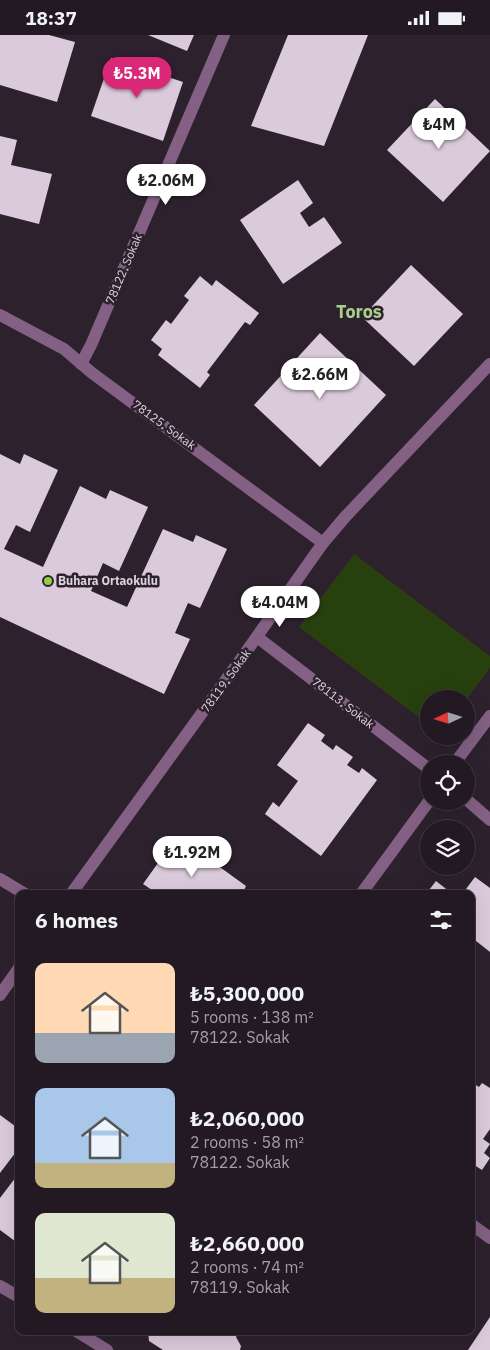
<!DOCTYPE html>
<meta charset="utf-8">
<style>
:root{--surface:#221922;--page:#2e262f;--text:#f1f3f6;--muted:#a2a0a5;--line:#3f3840;--accent:#db2777}
body{margin:0;font-family:"IBM Plex Sans",sans-serif;background:var(--page);color:var(--text);height:100vh;display:flex;flex-direction:column;font-size:19px;white-space:nowrap}
*{box-sizing:border-box;margin:0}
p{font-size:16px;color:var(--muted)}
.icon{flex:none;width:28px;height:28px;fill:none;stroke:currentColor;stroke-width:2;stroke-linecap:round;stroke-linejoin:round}
.map{position:relative;flex:1;overflow:hidden}
.panel{position:absolute;left:15px;top:855px;width:460px;height:445px;display:flex;flex-direction:column;background:var(--surface);border-radius:10px;box-shadow:0 5px 20px #0002,0 0 0 1px var(--line)}
.panel>*{flex:none}
.needle{width:32px;rotate:266deg}
.fabs{position:absolute;left:420px;top:655px;display:grid;gap:10px}
.fabs a{display:grid;place-items:center;width:55px;height:55px;border-radius:50%;background:var(--surface);box-shadow:0 5px 20px #0002,0 0 0 1px var(--line);font-size:25px}
.price{position:absolute;translate:-50% -42px;padding:0 11px;border-radius:18px;background:#fff;color:#222;font-size:16px;line-height:32px;filter:drop-shadow(0 1px 2px #0008)}
.price::after{content:'';position:absolute;left:50%;top:30px;width:15px;height:11px;margin-left:-8px;background:inherit;clip-path:polygon(0 0,100% 0,50% 100%)}
.price.active{background:var(--accent);color:#fff}
ul{padding:0;list-style:none}
li{display:flex;align-items:center;gap:15px;height:125px;padding:0 20px}
li span{display:grid;place-items:center;flex:none;width:140px;height:100px;border-radius:10px;color:#555}
li>.icon{margin-inline-start:auto}
span .icon{width:60px;height:60px;fill:#fffc;stroke-width:1}
li b{font-size:21px}
h2{display:flex;justify-content:space-between;align-items:center;height:60px;padding:0 20px;font-size:21px}
.status{display:flex;justify-content:space-between;align-items:center;height:35px;padding:0 25px;background:var(--surface);direction:ltr}
.status svg{height:14px;fill:currentColor}
.map>svg:first-child{display:block}
.green{fill:#283f0e}
.building{fill:#dbcadb}
.lines{fill:none;stroke-linecap:round;stroke-linejoin:round}
.minor{stroke:#836084;stroke-width:12}
.poi-dot{fill:#8dce44;stroke:#2e212e;stroke-width:2}
.labels{text-anchor:middle;stroke-width:5;stroke-linejoin:round;paint-order:stroke}
.street-label{font-size:12px;fill:#dcd4dc;stroke:#2e212e}
.poi-label{font-size:12px;font-weight:bold;fill:#dcd4dc;stroke:#2e212e;text-anchor:start}
.district-label{font-size:18px;font-weight:bold;fill:#aacf8b;stroke:#2e212e}
</style>
<div class="status"><b>18:37</b><svg viewBox="0 0 49 12"><path d="M0 12V9h3v3zM5 12V6h3v6zM10 12V3h3v9zM15 12V0h3v12zM26 1h20v11H26zM47 4h2v5h-2z"/></svg></div>
<div class="map">
<svg width="490" height="1315" viewBox="0 0 490 1315">
<rect width="100%" height="100%" fill="#2e212e"/>
<!-- green -->
<polygon class="green" points="354,519 490,621 490,633 466,665 466,664 429,664 429,690 299,592"/>
<!-- building -->
<g class="building">
<polygon points="0,0 49,0 75,7 57,67 0,50"/>
<polygon points="148,0 194,0 187,16"/>
<polygon points="288,0 368,0 324,111 251,91"/>
<polygon points="111,23 183,47 163,106 91,81"/>
<polygon points="435,64 490,116 443,167 387,115"/>
<polygon points="0,101 17,105 11,130 52,139 39,189 0,179"/>
<polygon points="298,145 313,168 300,178 309,192 324,182 342,208 283,249 240,185"/>
<polygon points="411,230 463,279 414,331 362,282"/>
<polygon points="200,241 212,251 216,245 259,278 250,290 245,287 207,337 210,340 200,353 158,320 162,314 151,305 166,285 171,289 189,265 184,261"/>
<polygon points="320,298 386,360 320,432 254,370"/>
<polygon points="0,419 20,429 24,419 58,435 30,497 16,490 4,514 43,532 80,451 106,464 110,455 148,472 119,536 103,528 91,556 127,572 163,494 193,507 196,500 227,514 200,573 188,568 175,598 190,604 164,659 0,582"/>
<polygon points="308,688 325,700 321,706 333,715 336,710 353,722 347,730 359,738 362,733 377,745 321,821 265,779 273,767 279,772 298,746 277,730"/>
<polygon points="179,817 189,825 194,818 204,825 206,822 246,851 244,855 249,859 149,859 152,855 143,849 163,821 171,827"/>
<polygon points="475,842 490,853 490,917 471,902 471,859 426,859 436,846 450,857 466,854"/>
<polygon points="471,1047 479,1052 482,1048 490,1053 490,1094 483,1104 490,1109 484,1118 490,1123 482,1135 471,1128"/>
<polygon points="0,1080 19,1094 19,1113 0,1138"/>
<polygon points="19,1138 19,1209 0,1195 0,1163"/>
<polygon points="490,1282 490,1315 468,1315"/>
<polygon points="148,1296 239,1296 236,1302 241,1311 240,1315 163,1315 149,1306"/>
</g>
<g class="lines">
<!-- minor -->
<g class="minor">
<polyline points="0,280 64,314 92,338 323,508"/>
<polyline points="81,329 91,310 224,0"/>
<polyline points="257,602 429,734"/>
<polyline points="454,729 490,681"/>
<polyline points="466,764 490,785"/>
<polyline points="0,844 25,859"/>
<polyline points="71,859 241,624 323,508 345,482 490,329"/>
<polyline points="361,859 429,766"/>
<polyline points="0,960 19,933"/>
<polyline points="471,1189 490,1203"/>
<polyline points="0,1251 19,1262"/>
<polyline points="76,1296 107,1315"/>
</g>
</g>
<!-- markers -->
<circle class="poi-dot" cx="48" cy="546" r="5"/>
<g class="labels">
<!-- street labels -->
<g class="street-label">
<text transform="translate(124 234) rotate(-67)" y="4">78122. Sokak</text>
<text transform="translate(164 390) rotate(36)" y="4">78125. Sokak</text>
<text transform="translate(226 646) rotate(-54)" y="4">78119. Sokak</text>
<text transform="translate(343 668) rotate(38)" y="4">78113. Sokak</text>
</g>
<!-- poi labels -->
<g class="poi-label">
<text x="58" y="550">Buhara Ortaokulu</text>
</g>
<!-- district labels -->
<g class="district-label">
<text x="359" y="283">Toros</text>
</g>
</g>
</svg>
<div class="fabs">
<a><svg class="needle" viewBox="-14 -14 28 28"><path d="M0-13l5 13h-10z" fill="#e53935"/><path d="M0 13l5-13h-10z" fill="#a2a0a5"/></svg></a>
<a><svg class="icon" aria-label="locate" viewBox="0 0 24 24"><circle cx="12" cy="12" r="6"/><path d="M12 2v4M12 18v4M2 12h4M18 12h4"/></svg></a>
<a><svg class="icon" aria-label="layers" viewBox="0 0 24 24"><path d="M12 4l9 5-9 5-9-5zM3 14l9 5 9-5"/></svg></a>
</div>
<b class="price active" style="left:137px;top:64px">₺5.3M</b>
<b class="price" style="left:439px;top:115px">₺4M</b>
<b class="price" style="left:166px;top:171px">₺2.06M</b>
<b class="price" style="left:320px;top:365px">₺2.66M</b>
<b class="price" style="left:280px;top:593px">₺4.04M</b>
<b class="price" style="left:192px;top:843px">₺1.92M</b>
<section class="panel">
<h2>6 homes<svg class="icon" aria-label="filters" viewBox="0 0 24 24"><path d="M4 7h16M4 17h16"/><circle cx="9" cy="7" r="2"/><circle cx="15" cy="17" r="2"/></svg></h2>
<ul>
<li><span style="background:linear-gradient(#ffd9b3 70%,#9aa5b1 0)"><svg class="icon" aria-label="home" viewBox="0 0 24 24"><path d="M3 11l9-7 9 7M6 9v11h12V9"/></svg></span><div><b>₺5,300,000</b><p>5 rooms · 138 m²</p><p>78122. Sokak</p></div></li>
<li><span style="background:linear-gradient(#a9c7e8 75%,#c2b280 0)"><svg class="icon" aria-label="home" viewBox="0 0 24 24"><path d="M3 11l9-7 9 7M6 9v11h12V9"/></svg></span><div><b>₺2,060,000</b><p>2 rooms · 58 m²</p><p>78122. Sokak</p></div></li>
<li><span style="background:linear-gradient(#dfe7d0 65%,#c2b280 0)"><svg class="icon" aria-label="home" viewBox="0 0 24 24"><path d="M3 11l9-7 9 7M6 9v11h12V9"/></svg></span><div><b>₺2,660,000</b><p>2 rooms · 74 m²</p><p>78119. Sokak</p></div></li>
</ul>
</section>
</div>
